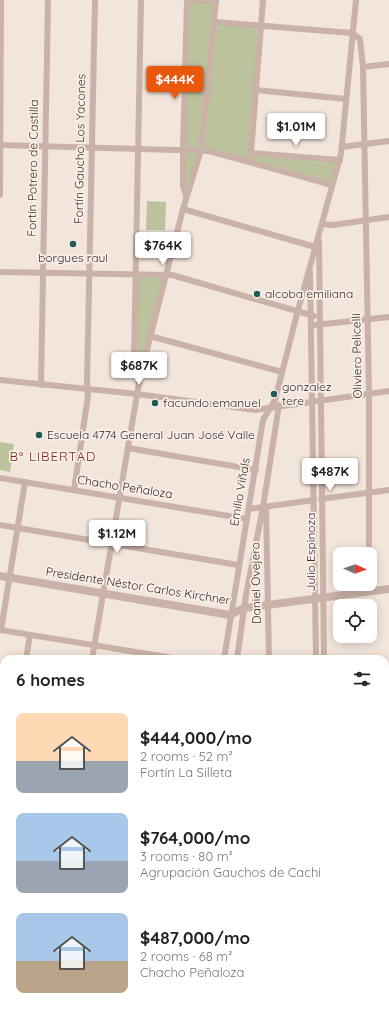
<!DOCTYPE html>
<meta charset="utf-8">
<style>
:root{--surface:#fff;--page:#f2f2f2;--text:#222;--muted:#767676;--accent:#ea580c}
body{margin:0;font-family:Quicksand,sans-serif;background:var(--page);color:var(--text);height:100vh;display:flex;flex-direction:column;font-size:15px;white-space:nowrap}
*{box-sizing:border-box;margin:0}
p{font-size:13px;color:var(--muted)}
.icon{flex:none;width:22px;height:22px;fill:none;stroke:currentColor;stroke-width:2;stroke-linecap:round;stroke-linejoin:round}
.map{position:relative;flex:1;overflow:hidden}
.drawer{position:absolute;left:0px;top:655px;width:389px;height:356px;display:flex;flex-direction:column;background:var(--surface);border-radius:12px 12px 0 0;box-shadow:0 2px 10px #0003}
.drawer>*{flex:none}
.needle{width:26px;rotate:92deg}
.fabs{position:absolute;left:333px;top:547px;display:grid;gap:8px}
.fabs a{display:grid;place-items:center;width:44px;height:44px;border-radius:8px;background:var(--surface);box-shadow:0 2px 10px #0003;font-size:20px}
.price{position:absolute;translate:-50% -34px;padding:0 9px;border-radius:4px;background:#fff;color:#222;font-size:13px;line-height:26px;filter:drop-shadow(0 1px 2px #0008)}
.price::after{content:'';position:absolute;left:50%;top:24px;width:12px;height:9px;margin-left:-6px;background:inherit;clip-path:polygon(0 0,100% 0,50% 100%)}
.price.selected{background:var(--accent);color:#fff}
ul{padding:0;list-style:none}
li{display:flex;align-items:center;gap:12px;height:100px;padding:0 16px}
li span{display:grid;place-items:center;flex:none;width:112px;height:80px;border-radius:8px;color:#555}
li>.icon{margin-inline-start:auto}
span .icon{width:48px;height:48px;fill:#fffc;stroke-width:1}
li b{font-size:17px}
h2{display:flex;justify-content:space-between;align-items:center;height:48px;padding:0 16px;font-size:17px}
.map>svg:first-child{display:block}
.green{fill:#bbc29c}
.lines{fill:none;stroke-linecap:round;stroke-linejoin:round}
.minor{stroke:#cbb2a8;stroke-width:6}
.tertiary{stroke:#cbb2a8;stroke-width:8}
.poi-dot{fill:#1d5a54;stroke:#faefe9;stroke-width:1.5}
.labels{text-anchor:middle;stroke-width:3.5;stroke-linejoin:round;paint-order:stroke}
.street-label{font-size:12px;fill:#372b28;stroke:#faefe9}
.poi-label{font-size:12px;fill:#372b28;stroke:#faefe9;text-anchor:start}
.neighbourhood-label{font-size:13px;letter-spacing:1px;fill:#872921;stroke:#faefe9}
</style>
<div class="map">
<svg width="389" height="1011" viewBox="0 0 389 1011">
<rect width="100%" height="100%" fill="#f2e5dc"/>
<!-- green -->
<g class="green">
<polygon points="187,0 216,1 215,22 261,26 251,153 340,160 332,185 201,150 186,196 183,150"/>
<polygon points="147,201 166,202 165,230 146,230"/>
<polygon points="134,275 165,275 140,377 135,369"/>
<polygon points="0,442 14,444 10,472 0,470"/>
<rect x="385" y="715" width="4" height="189"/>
</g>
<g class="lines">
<!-- minor -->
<g class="minor">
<polyline points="190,0 216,1"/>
<polyline points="215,22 352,33 360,39 363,67 369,394 369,554"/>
<polyline points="363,67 389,64"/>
<polyline points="256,90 346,99"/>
<polyline points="0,145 209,151 332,185"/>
<polyline points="342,147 389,141"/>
<polyline points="251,153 340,160"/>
<polyline points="248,161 251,153 263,0"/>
<polyline points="0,195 1,0"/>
<polyline points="186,196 183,186 183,150 187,0"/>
<polyline points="183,209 315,247"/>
<polyline points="322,224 333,225 389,217"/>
<polyline points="319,241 324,659"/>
<polyline points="0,272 172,275 314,316"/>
<polyline points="310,272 316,659"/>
<polyline points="315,325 389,317"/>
<polyline points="150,336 282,372"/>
<polyline points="140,377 136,374 134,359 141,0"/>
<polyline points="0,380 137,394 255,410 389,391"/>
<polyline points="41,385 48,0"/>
<polyline points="128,448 256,470"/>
<polyline points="0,478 247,519"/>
<polyline points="74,490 88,396 87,383 95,0"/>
<polyline points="321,499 389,490"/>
<polyline points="266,507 269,659"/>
<polyline points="249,509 314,500"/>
<polyline points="0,525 238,565"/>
<polyline points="0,630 179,659"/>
<polyline points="1,630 25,482"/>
<polyline points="26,659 30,635"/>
<polyline points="92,659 140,377 183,209 201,150 216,0"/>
<polyline points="224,659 263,420 275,400 298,310 341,154 356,0"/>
<polyline points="237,659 246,595 263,507 279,405"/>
<polyline points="385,709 389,709"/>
<polyline points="0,777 4,778"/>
<polyline points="0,841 4,841"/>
<polyline points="2,908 3,1011"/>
<polyline points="385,909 389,908"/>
<polyline points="51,1007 51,1011"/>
<polyline points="184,1007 184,1011"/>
<polyline points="228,1007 228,1011"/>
<polyline points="273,1007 273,1011"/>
<polyline points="320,1007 320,1011"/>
<polyline points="327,1007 327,1011"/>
<polyline points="374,1007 374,1011"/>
<polyline points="155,1011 156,1007"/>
</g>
<!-- tertiary -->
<polyline class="tertiary" points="0,576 230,615 244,608 389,589"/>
</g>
<!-- markers -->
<g class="poi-dot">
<circle cx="73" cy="244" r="4"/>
<circle cx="257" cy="294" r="4"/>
<circle cx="274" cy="394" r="4"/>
<circle cx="155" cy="403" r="4"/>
<circle cx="39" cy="435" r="4"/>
</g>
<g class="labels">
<!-- street labels -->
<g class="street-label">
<text transform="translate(80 149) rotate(-89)" y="4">Fortín Gaucho Los Yacones</text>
<text transform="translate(33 168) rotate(-89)" y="4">Fortín Potrero de Castilla</text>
<text transform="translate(357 356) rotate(-91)" y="4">Oliviero Pelicelli</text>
<text transform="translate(125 487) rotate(9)" y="4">Chacho Peñaloza</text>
<text transform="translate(240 492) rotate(-80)" y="4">Emilio Viñals</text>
<text transform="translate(311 552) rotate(-90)" y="4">Julio Espinoza</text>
<text transform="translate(256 583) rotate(-91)" y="4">Daniel Ovejero</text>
<text transform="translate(138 586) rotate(9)" y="4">Presidente Néstor Carlos Kirchner</text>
</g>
<!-- poi labels -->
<g class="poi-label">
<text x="73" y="262" text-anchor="middle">borgues raul</text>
<text x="265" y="298">alcoba emiliana</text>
<text x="282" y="391">gonzalez<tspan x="282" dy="14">tere</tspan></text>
<text x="163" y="407">facundo emanuel</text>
<text x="47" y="439">Escuela 4774 General Juan José Valle</text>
</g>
<!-- neighbourhood labels -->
<g class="neighbourhood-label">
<text x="53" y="461">B° LIBERTAD</text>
</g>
</g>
</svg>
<div class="fabs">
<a><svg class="needle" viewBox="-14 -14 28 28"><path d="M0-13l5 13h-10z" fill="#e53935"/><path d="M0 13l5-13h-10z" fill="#767676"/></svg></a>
<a><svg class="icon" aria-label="locate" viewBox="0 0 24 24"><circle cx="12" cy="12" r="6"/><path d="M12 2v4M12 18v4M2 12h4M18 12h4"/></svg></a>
</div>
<b class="price selected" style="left:175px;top:100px">$444K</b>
<b class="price" style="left:296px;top:147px">$1.01M</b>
<b class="price" style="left:163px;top:266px">$764K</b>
<b class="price" style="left:139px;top:386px">$687K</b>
<b class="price" style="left:330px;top:492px">$487K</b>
<b class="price" style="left:117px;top:554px">$1.12M</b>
<section class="drawer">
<h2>6 homes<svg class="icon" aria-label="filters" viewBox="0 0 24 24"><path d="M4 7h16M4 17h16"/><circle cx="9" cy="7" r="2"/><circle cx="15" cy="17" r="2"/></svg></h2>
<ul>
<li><span style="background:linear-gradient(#ffd9b3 60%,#9aa5b1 0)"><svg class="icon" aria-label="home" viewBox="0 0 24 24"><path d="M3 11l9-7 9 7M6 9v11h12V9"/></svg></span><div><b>$444,000/mo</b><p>2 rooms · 52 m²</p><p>Fortín La Silleta</p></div></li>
<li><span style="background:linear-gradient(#a9c7e8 60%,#9aa5b1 0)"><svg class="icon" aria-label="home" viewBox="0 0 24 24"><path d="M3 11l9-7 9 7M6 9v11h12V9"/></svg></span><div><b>$764,000/mo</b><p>3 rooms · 80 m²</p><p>Agrupación Gauchos de Cachi</p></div></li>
<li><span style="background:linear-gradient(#a9c7e8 60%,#b9a48a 0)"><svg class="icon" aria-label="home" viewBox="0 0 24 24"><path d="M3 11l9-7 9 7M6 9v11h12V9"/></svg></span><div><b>$487,000/mo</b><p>2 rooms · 68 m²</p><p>Chacho Peñaloza</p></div></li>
</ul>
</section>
</div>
